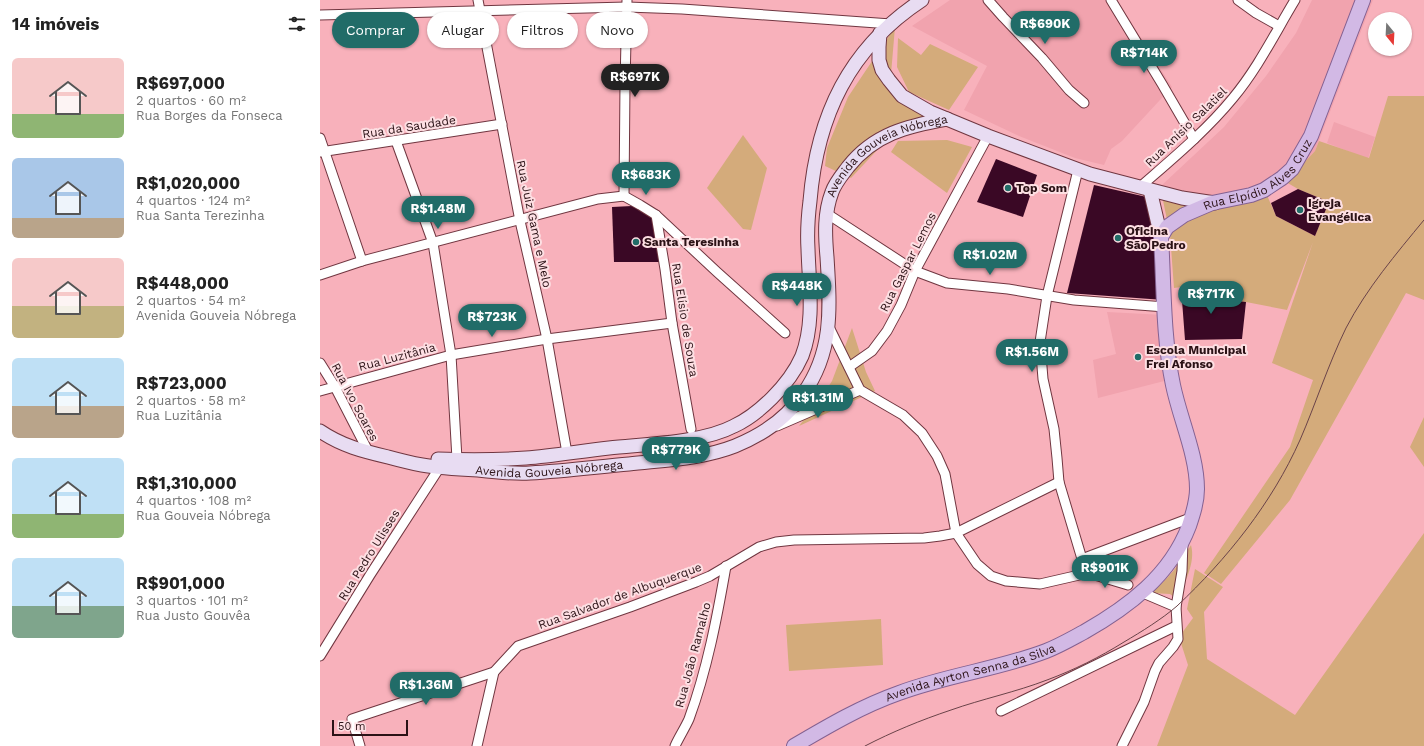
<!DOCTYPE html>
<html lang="pt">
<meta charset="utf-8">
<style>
:root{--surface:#fff;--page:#f6f6f6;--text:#222;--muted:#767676;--accent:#216c68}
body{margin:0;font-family:"Work Sans",sans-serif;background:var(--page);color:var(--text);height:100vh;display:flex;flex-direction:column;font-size:15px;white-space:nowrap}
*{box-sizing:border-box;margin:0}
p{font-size:13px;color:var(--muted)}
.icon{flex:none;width:22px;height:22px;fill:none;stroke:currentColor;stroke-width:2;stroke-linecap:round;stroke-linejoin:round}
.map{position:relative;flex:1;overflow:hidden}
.drawer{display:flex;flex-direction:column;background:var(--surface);width:320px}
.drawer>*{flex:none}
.banner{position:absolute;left:12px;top:12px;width:380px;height:36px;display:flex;gap:8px}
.needle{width:26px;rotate:162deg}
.buttons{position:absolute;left:1048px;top:12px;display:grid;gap:8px}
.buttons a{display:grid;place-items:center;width:44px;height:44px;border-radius:50%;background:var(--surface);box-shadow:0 1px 3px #0004;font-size:20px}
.scale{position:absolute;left:12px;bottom:10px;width:76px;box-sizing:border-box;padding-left:4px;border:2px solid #2b1216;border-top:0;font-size:11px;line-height:14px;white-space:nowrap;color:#2b1216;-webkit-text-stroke:3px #fddfe3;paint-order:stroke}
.price{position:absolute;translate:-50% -34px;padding:0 9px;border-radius:14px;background:var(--accent);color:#fff;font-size:13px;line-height:26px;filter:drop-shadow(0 1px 2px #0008)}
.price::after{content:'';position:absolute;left:50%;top:24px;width:12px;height:9px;margin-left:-6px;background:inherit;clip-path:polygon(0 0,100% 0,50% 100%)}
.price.active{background:#222;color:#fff}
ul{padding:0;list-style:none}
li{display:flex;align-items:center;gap:12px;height:100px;padding:0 12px}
li span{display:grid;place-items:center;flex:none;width:112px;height:80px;border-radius:6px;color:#555}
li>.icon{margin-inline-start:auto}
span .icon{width:48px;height:48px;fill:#fffc;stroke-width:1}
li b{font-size:17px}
h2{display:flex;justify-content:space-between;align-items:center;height:48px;padding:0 12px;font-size:17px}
.tag{padding:0 14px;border-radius:18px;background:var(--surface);box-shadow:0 1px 3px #0004;font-size:14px;line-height:36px}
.tag.active{background:var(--accent);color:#fff}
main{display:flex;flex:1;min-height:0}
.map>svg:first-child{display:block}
.built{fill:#f1a3ae}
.green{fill:#d4ab7b}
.building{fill:#3a0825}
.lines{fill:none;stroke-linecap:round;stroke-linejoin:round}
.street-casing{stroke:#703640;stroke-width:11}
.secondary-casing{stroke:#703640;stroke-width:15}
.primary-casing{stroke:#846191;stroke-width:16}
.street{stroke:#fff;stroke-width:9}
.secondary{stroke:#e8dcf2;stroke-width:13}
.primary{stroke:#d2b9e5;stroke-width:14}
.tram{stroke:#6a4349;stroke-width:1}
.poi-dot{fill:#216c68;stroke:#fddfe3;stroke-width:1.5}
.labels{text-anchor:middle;stroke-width:4;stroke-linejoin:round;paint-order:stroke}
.street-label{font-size:12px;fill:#2b1216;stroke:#fddfe3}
.poi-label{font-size:12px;font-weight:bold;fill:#2b1216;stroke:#fddfe3;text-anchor:start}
</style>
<main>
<section class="drawer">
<h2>14 imóveis<svg class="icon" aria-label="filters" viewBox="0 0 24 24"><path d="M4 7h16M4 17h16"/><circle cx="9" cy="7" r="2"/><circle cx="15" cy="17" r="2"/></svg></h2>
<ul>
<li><span style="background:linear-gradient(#f6c9c9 70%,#8fb573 0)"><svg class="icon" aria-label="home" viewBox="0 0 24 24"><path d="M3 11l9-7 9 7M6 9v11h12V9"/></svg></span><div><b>R$697,000</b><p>2 quartos · 60 m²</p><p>Rua Borges da Fonseca</p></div></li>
<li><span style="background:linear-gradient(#a9c7e8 75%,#b9a48a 0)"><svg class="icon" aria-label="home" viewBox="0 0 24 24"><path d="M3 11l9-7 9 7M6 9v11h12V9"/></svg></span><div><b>R$1,020,000</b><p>4 quartos · 124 m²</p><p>Rua Santa Terezinha</p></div></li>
<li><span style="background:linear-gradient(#f6c9c9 60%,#c2b280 0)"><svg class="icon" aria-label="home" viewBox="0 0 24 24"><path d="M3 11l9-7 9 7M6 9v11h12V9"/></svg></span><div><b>R$448,000</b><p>2 quartos · 54 m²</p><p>Avenida Gouveia Nóbrega</p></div></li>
<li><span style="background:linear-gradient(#bfe0f5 60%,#b9a48a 0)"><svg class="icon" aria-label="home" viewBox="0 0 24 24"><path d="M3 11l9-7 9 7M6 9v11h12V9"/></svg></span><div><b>R$723,000</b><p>2 quartos · 58 m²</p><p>Rua Luzitânia</p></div></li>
<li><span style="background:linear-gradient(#bfe0f5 70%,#8fb573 0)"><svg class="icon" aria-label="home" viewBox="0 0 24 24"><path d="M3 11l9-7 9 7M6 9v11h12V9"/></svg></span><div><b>R$1,310,000</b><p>4 quartos · 108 m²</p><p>Rua Gouveia Nóbrega</p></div></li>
<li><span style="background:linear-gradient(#bfe0f5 60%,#7fa58c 0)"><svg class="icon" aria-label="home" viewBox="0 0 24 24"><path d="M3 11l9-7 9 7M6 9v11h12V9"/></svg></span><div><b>R$901,000</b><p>3 quartos · 101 m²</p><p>Rua Justo Gouvêa</p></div></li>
</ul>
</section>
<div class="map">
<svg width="1104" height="746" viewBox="0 0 1104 746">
<rect width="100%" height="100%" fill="#f8b1bb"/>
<!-- built -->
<g class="built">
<polygon points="630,0 797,0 852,87 802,141 791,149 784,165 755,158 699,136 644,110 667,66 592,26"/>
<polygon points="992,0 1053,0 995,151 966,182 892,204 842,185 904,127 946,76 976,33"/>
<polygon points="1014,122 1055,137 1048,159 1007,143"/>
<polygon points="787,312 844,315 856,378 778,398 773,360 796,354"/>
</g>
<!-- green -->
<g class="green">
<polygon points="575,27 571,74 584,92 630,121 586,133 561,146 531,178 505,166 507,148 528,97"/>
<polygon points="578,38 601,55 610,44 658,67 629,110 589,92 577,67"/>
<polygon points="1068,96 1104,96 1104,300 1086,293 970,500 901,584 884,573 970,447 993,380 952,363 993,242 967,310 926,302 901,299 901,288 861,287 854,288 850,234 841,191 892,204 946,193 956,216 995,236 1009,202 978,189 966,182 995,151 999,141 1049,158"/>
<polygon points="423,135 447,168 431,230 423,229 387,188"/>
<polygon points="627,140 652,147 627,193 571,152 578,141"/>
<polygon points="532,328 546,372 555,391 479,426 501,398 512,381"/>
<polygon points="1104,417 1104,467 1090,447"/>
<polygon points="1104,533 1104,746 837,746 868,665 859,637 873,618 867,609 875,569 903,587 884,612 887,659 975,715"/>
<path d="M 871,545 C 876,563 864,583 858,600 L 850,594 L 831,593 C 849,578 859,565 871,545 Z"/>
<polygon points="561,619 563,665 469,671 466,625"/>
</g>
<!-- building -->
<g class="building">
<polygon points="676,159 717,175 703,217 657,202"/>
<polygon points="774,185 831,198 844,300 747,293"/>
<polygon points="978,189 1009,202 995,236 956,216 951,203"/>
<polygon points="312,206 327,212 336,221 341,262 294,262 292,207"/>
<polygon points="861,287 901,288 901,299 926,302 922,339 865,340"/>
</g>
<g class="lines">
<defs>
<g id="street">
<polyline points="158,0 200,221 227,339 247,453"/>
<polyline points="668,0 683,17 722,58 749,90 764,103"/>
<polyline points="791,0 842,84 874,139"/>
<polyline points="918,0 936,13 959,26"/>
<polyline points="0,15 307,7 362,9 571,24"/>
<polyline points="0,138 42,261"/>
<polyline points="76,141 113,243 131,355 137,459"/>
<polyline points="0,152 182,124"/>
<polyline points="758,170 727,296 720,342 723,379 734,429 737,458 739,482 762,559 768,573"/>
<path d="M 820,187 C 852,159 886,131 913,98 C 938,68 955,33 975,0"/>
<polyline points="304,196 320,205 336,215 397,272 465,333"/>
<polyline points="304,196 305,83 307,0"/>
<polyline points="506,213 595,271 627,283 688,289 754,300 845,307"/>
<polyline points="336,215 345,269 352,323 371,429"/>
<polyline points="0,275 42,261 278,199 304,196"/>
<polyline points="509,327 540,390 583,415 602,433 617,456 625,474 636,533 657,564 671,576 686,581 720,584 768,573 808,585"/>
<polyline points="0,363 15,387 49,453"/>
<polyline points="529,367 552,351 567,331 581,305 595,271 668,136"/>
<polyline points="0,391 131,355 227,339 352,323"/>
<polyline points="457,426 540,390"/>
<polyline points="762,559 873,517"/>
<polyline points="823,593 856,607"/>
<polyline points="0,656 50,575 120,467"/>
<polyline points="681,711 856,626"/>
<polyline points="40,746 32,719 174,672 198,646 310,607 376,582 390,576 439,547 456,542 474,540 604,538 620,536 636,533 739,482"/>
<polyline points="157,746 174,672"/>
<path d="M 355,746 C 359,737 365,728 369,719 C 387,670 397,618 406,566"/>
<polyline points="802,746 824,702 835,671 839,663 853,647 858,639 856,607 862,571 863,541"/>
</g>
<g id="secondary">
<polyline points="560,33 559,47 559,60 562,70 569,80 582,96 610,112 668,136 770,174 862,198 895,203"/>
<polyline points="830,190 841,237"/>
<path id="s1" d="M 0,431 C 22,446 43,451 68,457 C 79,460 91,463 102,465 C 120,468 139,469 158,470 C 175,472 193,474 210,473 C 243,471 276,467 309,464 C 345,460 382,459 415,446 C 442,435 467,418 483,394 C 514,351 510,306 507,257 C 505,235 504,213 512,192 C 515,183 522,175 528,167 C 554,134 587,126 627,119"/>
<path d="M 118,459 C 147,460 177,460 206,458 C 233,456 261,451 289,448 C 325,444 382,443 414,426 C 429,419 441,409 452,398 C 464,386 475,372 482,356 C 495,322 489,284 488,249 C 487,233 488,217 490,201 C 497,116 529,48 602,0"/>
</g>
<g id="primary">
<path id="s2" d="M 474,746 C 508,726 542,706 579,693 C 627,675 679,669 726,651 C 739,646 751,639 764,632 C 808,607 850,576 869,526 C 873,514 877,502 877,489 C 877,455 860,419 853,385 C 843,337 844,286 841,237 L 847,227 L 864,215 L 892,203 L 931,195 L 944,190 L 962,178 L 972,169 L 991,136 L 1043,0"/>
</g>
</defs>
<!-- street casing -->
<use href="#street" class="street-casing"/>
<!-- secondary casing -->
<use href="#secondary" class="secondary-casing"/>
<!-- primary casing -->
<use href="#primary" class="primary-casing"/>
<!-- street -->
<use href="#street" class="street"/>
<!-- secondary -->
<use href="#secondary" class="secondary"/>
<!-- primary -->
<use href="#primary" class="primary"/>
<!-- tram -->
<path class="tram" d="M 545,746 C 572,732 601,720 631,710 C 662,699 696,692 727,680 C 754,670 780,657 804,642 C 821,632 842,619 857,606 C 907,559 952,503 980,440 C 996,403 1008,365 1026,328 C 1047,288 1076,254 1104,220"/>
</g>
<!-- markers -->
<g class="poi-dot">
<circle cx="688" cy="188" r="4"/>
<circle cx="980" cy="210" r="4"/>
<circle cx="798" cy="238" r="4"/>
<circle cx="316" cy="242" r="4"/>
<circle cx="818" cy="357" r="4"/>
</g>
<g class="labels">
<!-- street labels -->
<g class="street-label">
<text transform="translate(89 127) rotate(-9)" y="4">Rua da Saudade</text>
<text transform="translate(866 127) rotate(-44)" y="4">Rua Anísio Salatiel</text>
<text dy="4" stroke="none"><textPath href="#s1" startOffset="788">Avenida Gouveia Nóbrega</textPath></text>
<text dy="4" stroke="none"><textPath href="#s2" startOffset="879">Rua Elpídio Alves Cruz</textPath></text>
<text transform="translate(214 224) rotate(78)" y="4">Rua Juiz Gama e Melo</text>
<text transform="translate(588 262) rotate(-63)" y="4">Rua Gaspar Lemos</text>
<text transform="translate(365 320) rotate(81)" y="4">Rua Elísio de Souza</text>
<text transform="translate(77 357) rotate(-15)" y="4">Rua Luzitânia</text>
<text transform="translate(35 402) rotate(62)" y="4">Rua Ivo Soares</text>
<text dy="4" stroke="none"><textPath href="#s1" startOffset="236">Avenida Gouveia Nóbrega</textPath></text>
<text transform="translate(49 555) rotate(-58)" y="4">Rua Pedro Ulisses</text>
<text transform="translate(300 596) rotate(-20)" y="4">Rua Salvador de Albuquerque</text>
<text transform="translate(373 655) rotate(-75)" y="4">Rua João Ramalho</text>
<text dy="4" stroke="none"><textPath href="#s2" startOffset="192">Avenida Ayrton Senna da Silva</textPath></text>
</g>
<!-- poi labels -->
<g class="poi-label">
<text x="696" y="192">Top Som</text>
<text x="988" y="207">Igreja<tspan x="988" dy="14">Evangélica</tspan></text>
<text x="806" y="235">Oficina<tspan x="806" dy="14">São Pedro</tspan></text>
<text x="324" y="246">Santa Teresinha</text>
<text x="826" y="354">Escola Municipal<tspan x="826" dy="14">Frei Afonso</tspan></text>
</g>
</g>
</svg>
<div class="buttons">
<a><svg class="needle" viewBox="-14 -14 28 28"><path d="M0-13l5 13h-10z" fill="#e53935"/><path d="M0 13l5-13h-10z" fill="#767676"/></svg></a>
</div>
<div class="scale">50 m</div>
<b class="price" style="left:725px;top:45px">R$690K</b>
<b class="price" style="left:824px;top:74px">R$714K</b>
<b class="price active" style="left:315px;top:98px">R$697K</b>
<b class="price" style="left:326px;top:196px">R$683K</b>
<b class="price" style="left:118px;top:230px">R$1.48M</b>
<b class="price" style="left:670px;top:276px">R$1.02M</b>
<b class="price" style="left:477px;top:307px">R$448K</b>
<b class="price" style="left:891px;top:315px">R$717K</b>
<b class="price" style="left:172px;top:338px">R$723K</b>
<b class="price" style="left:712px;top:373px">R$1.56M</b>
<b class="price" style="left:498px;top:419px">R$1.31M</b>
<b class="price" style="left:356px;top:471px">R$779K</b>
<b class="price" style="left:785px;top:589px">R$901K</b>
<b class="price" style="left:106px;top:706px">R$1.36M</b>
<div class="banner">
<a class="tag active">Comprar</a>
<a class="tag">Alugar</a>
<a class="tag">Filtros</a>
<a class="tag">Novo</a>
</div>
</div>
</main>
